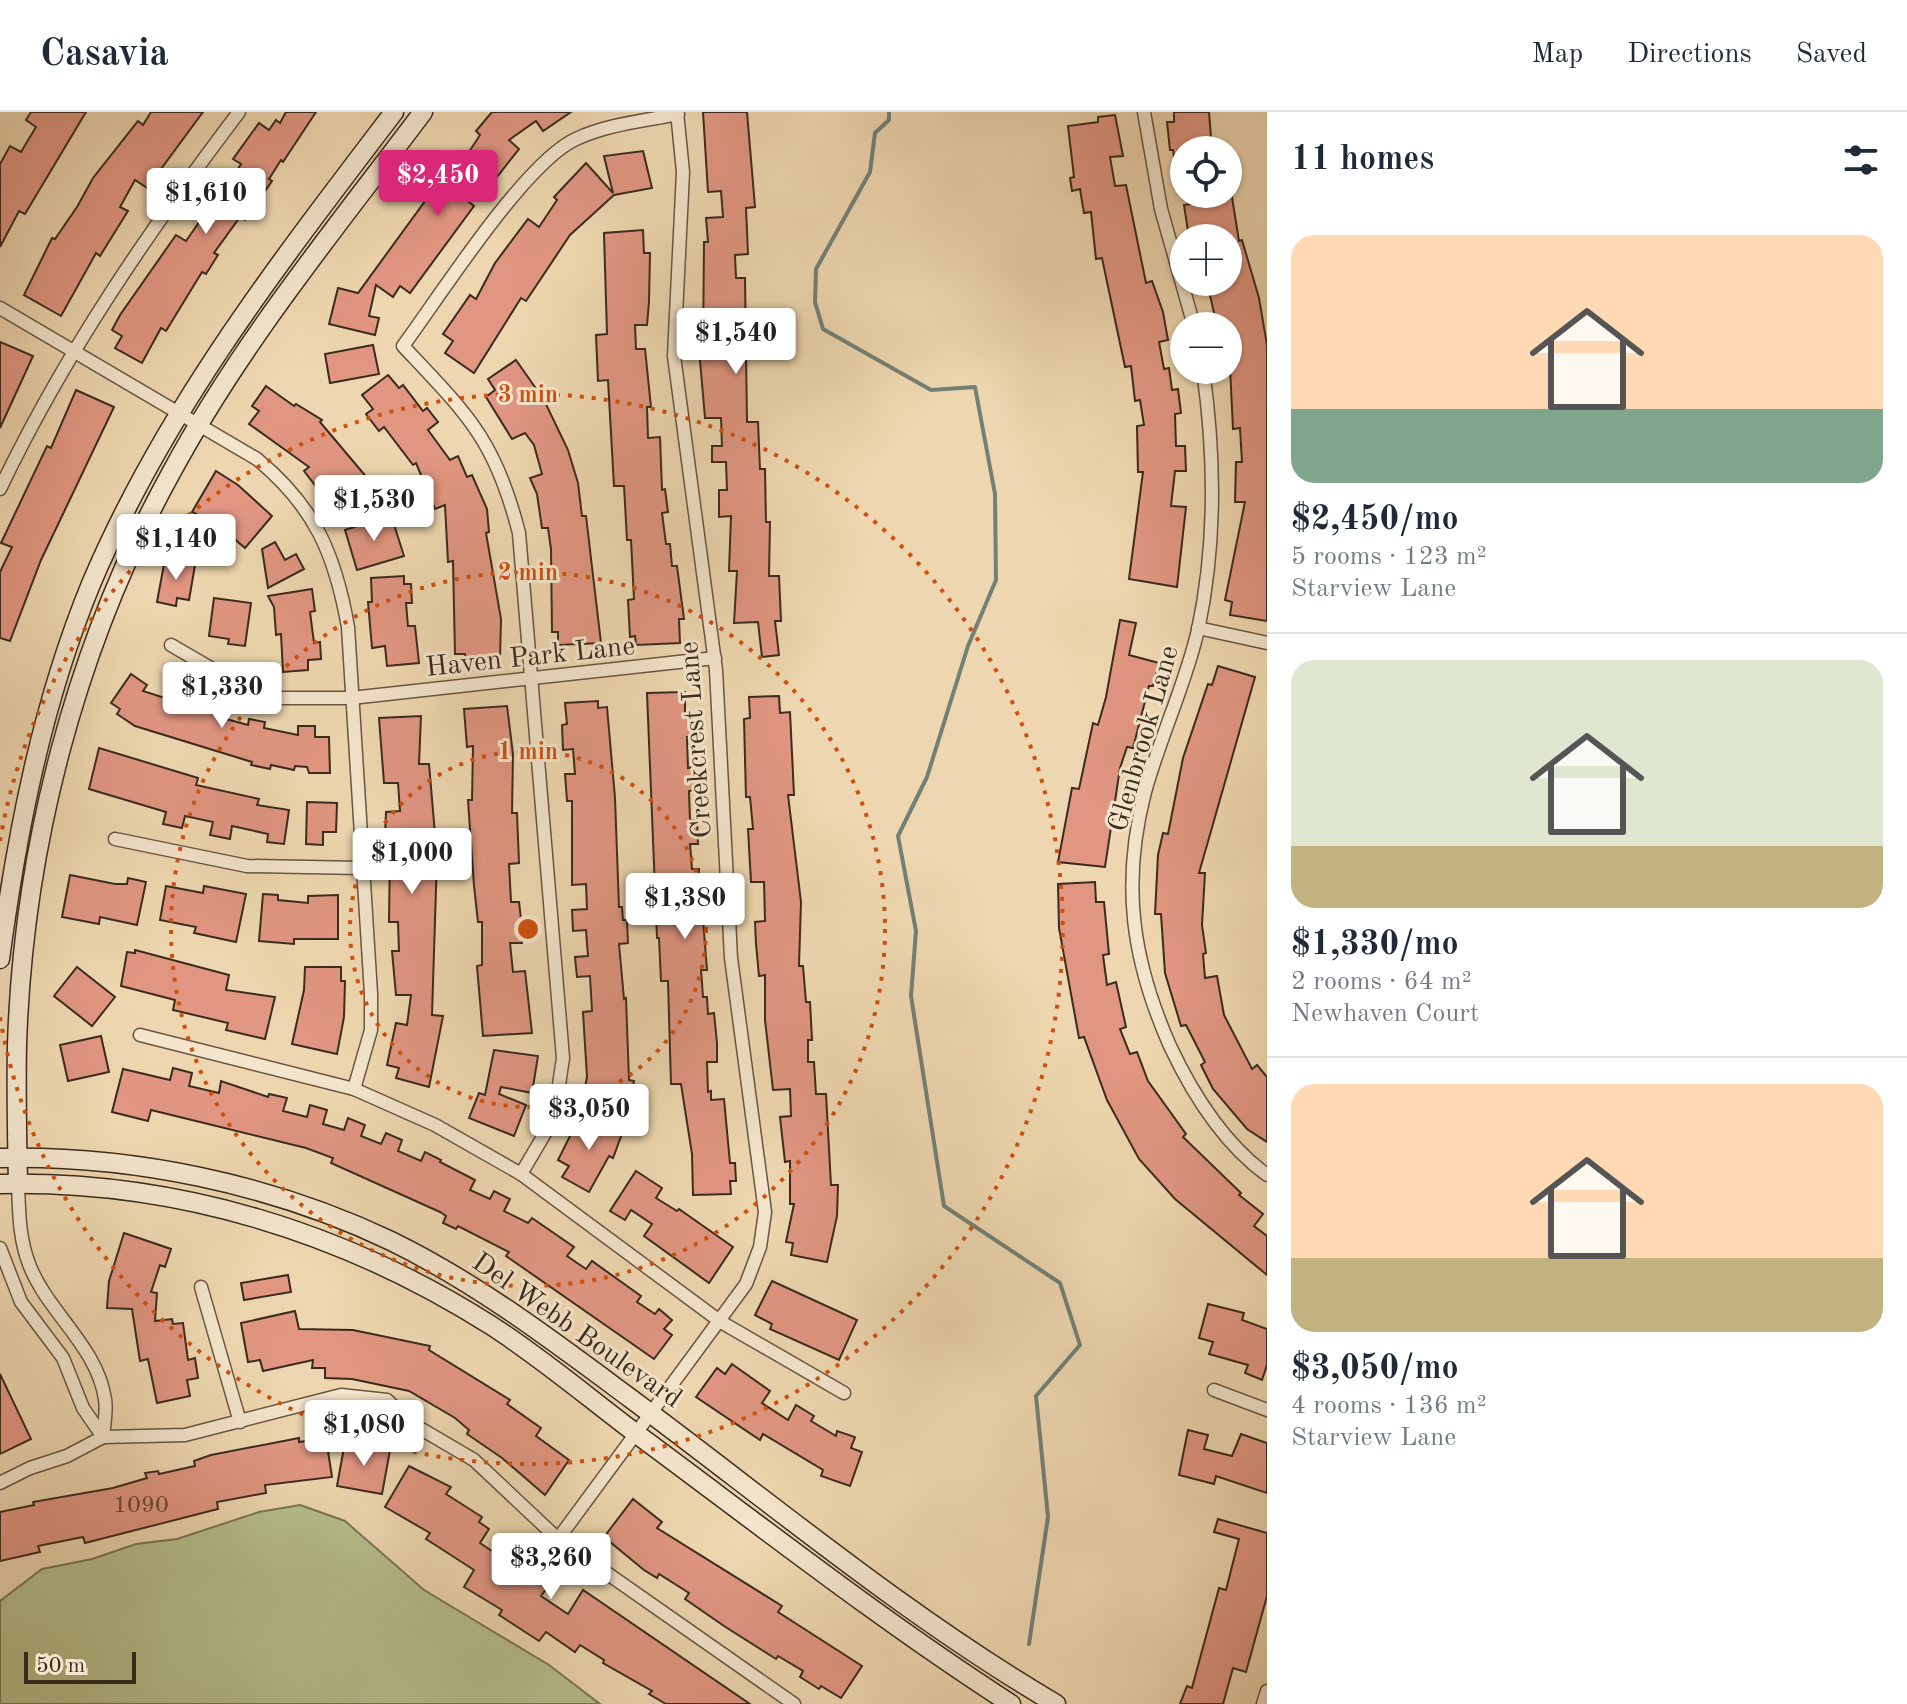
<!DOCTYPE html>
<meta charset="utf-8">
<style>
:root{--surface:#fff;--page:#f2f2f3;--text:#1f2937;--muted:#747a83;--line:#e0e1e3;--accent:#db2777}
body{margin:0;font-family:"Old Standard TT",serif;background:var(--page);color:var(--text);height:100vh;display:flex;flex-direction:column;font-size:30px;white-space:nowrap}
*{box-sizing:border-box;margin:0}
p{font-size:26px;color:var(--muted)}
.icon{flex:none;width:44px;height:44px;fill:none;stroke:currentColor;stroke-width:2;stroke-linecap:round;stroke-linejoin:round}
.map{position:relative;flex:1;overflow:hidden}
.side{display:flex;flex-direction:column;background:var(--surface);width:640px}
.side>*{flex:none}
.controls{position:absolute;left:1170px;top:24px;display:grid;gap:16px}
.controls a{display:grid;place-items:center;width:72px;height:72px;border-radius:50%;background:var(--surface);box-shadow:0 2px 6px #0004;font-size:40px}
.scale{position:absolute;left:24px;bottom:20px;width:112px;box-sizing:border-box;padding-left:8px;border:4px solid #3b2b1d;border-top:0;font-size:22px;line-height:28px;white-space:nowrap;color:#3b2b1d;-webkit-text-stroke:6px #f4e5cc;paint-order:stroke}
.price{position:absolute;translate:-50% -68px;padding:0 18px;border-radius:8px;background:#fff;color:#222;font-size:26px;line-height:52px;filter:drop-shadow(0 2px 4px #0008)}
.price::after{content:'';position:absolute;left:50%;top:48px;width:24px;height:18px;margin-left:-12px;background:inherit;clip-path:polygon(0 0,100% 0,50% 100%)}
.price.on{background:var(--accent);color:#fff}
ul{padding:0;list-style:none}
li{display:grid;align-content:center;gap:16px;height:424px;padding:0 24px}
li+li{border-top:2px solid var(--line)}
li span{display:grid;place-items:center;height:248px;border-radius:24px;color:#555}
li>.icon{margin-inline-start:auto}
span .icon{width:144px;height:144px;fill:#fffc;stroke-width:1}
li b{font-size:34px}
h2{display:flex;justify-content:space-between;align-items:center;height:96px;padding:0 24px;font-size:34px}
header{display:flex;align-items:center;gap:48px;box-sizing:border-box;height:112px;padding:0 40px;background:var(--surface);border-bottom:2px solid var(--line)}
header strong{font-size:38px}
nav{display:flex;gap:44px;margin-inline-start:auto;font-size:28px}
main{display:flex;flex:1;min-height:0}
.map>svg:first-child{display:block}
.green{fill:#b6bf8d;stroke:#787555;stroke-width:2}
.lines{fill:none;stroke-linecap:round;stroke-linejoin:round}
.stream{stroke:#738075;stroke-width:4}
.building{fill:#e19682;stroke:#3b2b1d;stroke-width:2}
.street-casing{stroke:#685642;stroke-width:15}
.secondary-casing{stroke:#3b2b1d;stroke-width:21}
.street{stroke:#f4e5cc;stroke-width:12}
.secondary{stroke:#f4e5cc;stroke-width:18}
.ring{fill:none;stroke:#ce520f;stroke-width:4;stroke-dasharray:4 8}
.labels{text-anchor:middle;stroke-width:6;stroke-linejoin:round;paint-order:stroke}
.number-label{font-size:24px;fill:#644636}
.street-label{font-size:28px;fill:#3b2b1d;stroke:#f4e5cc}
.centre{fill:#ce520f;stroke:#f4e5cc;stroke-width:4}
.ring-label{font-size:24px;text-anchor:middle;font-weight:bold;fill:#ce520f;stroke:#f4e5cc;stroke-width:6;stroke-linejoin:round;paint-order:stroke}
</style>
<header>
<strong>Casavia</strong>
<nav><a>Map</a><a>Directions</a><a>Saved</a></nav>
</header>
<main>
<div class="map">
<svg width="1267" height="1592" viewBox="0 0 1267 1592">
<rect width="100%" height="100%" fill="#eed7b0"/>
<filter id="stains"><feTurbulence type="fractalNoise" baseFrequency=".0025" numOctaves="4"/><feColorMatrix values="0 0 0 0 .2 0 0 0 0 .09 0 0 0 0 .02 0 0 0 .5 -.17"/></filter>
<radialGradient id="worn" r=".72"><stop offset=".6" stop-color="#630" stop-opacity="0"/><stop offset="1" stop-color="#630" stop-opacity=".3"/></radialGradient>
<!-- green -->
<polygon class="green" points="300,1393 345,1409 424,1478 549,1553 600,1592 0,1592 0,1489 42,1457 92,1447 136,1432 177,1427 259,1400"/>
<g class="lines">
<!-- stream -->
<polyline class="stream" points="889,0 889,8 875,21 870,60 816,157 815,190 823,217 931,278 975,275 995,382 996,468 968,534 927,665 898,724 916,819 911,884 944,1094 1060,1171 1080,1233 1036,1284 1048,1405 1029,1532"/>
</g>
<!-- building -->
<g class="building">
<polygon points="31,0 86,0 25,102 19,99 0,135 0,52 10,34 21,40 36,15 26,8"/>
<polygon points="151,0 203,0 147,76 135,68 120,95 128,99 100,144 96,141 61,204 24,183 52,126 55,127 77,95 93,66 138,9 143,13"/>
<polygon points="286,0 316,0 283,50 281,48 269,67 272,69 245,108 240,105 214,141 218,143 206,162 202,160 166,219 161,216 142,251 115,236 122,224 112,218 120,203 176,123 186,129 202,106 193,99 202,86 215,68 226,76 241,52 233,47 259,11 269,18 276,8 280,11"/>
<polygon points="492,0 571,0 543,19 536,9 509,28 519,37 493,70 482,63 465,87 474,94 410,181 400,174 393,185 376,173 369,204 379,206 375,223 329,212 338,176 358,181 447,59 454,63 480,23 476,19"/>
<polygon points="703,0 747,0 755,95 746,96 748,142 735,143 736,166 745,166 747,310 758,310 760,357 765,357 766,410 770,410 769,464 779,464 781,509 775,509 779,543 762,545 758,510 734,511 737,459 729,459 731,404 719,405 719,378 727,378 726,350 712,350 712,334 722,334 721,306 705,306 699,237 703,236 704,130 708,130 706,106 723,105 721,79 708,80"/>
<polygon points="1174,0 1209,0 1212,38 1184,38 1184,65 1177,66 1173,38 1170,38 1167,10 1174,10"/>
<polygon points="1115,3 1123,44 1110,45 1115,74 1126,73 1146,171 1152,169 1163,200 1168,228 1159,230 1164,257 1169,256 1172,278 1178,277 1181,301 1175,302 1176,334 1185,334 1186,359 1175,359 1171,394 1186,395 1177,475 1129,467 1143,360 1138,360 1137,314 1144,313 1140,288 1135,289 1131,254 1125,255 1102,146 1096,147 1091,100 1084,101 1080,77 1072,79 1070,66 1074,65 1068,14 1098,10 1098,5"/>
<polygon points="643,39 652,76 614,83 570,123 526,189 521,186 474,261 445,241 453,229 443,222 470,183 476,187 495,151 528,107 539,115 557,88 554,85 586,51 613,81 604,44"/>
<polygon points="1232,85 1239,129 1242,128 1259,186 1267,233 1267,509 1230,503 1232,490 1225,488 1245,390 1235,390 1236,350 1242,350 1240,316 1233,317 1228,214 1217,214 1207,170 1228,170 1228,123 1189,126 1184,93"/>
<polygon points="643,118 644,141 650,141 649,190 647,213 635,213 636,237 645,237 651,295 647,295 648,326 660,325 662,378 665,377 668,400 662,401 666,432 670,432 672,454 677,454 684,507 679,507 680,531 636,533 635,524 630,525 628,488 634,487 631,428 627,428 624,374 614,374 608,268 598,269 596,223 607,222 604,121"/>
<polygon points="0,230 33,244 0,316"/>
<polygon points="373,233 379,262 330,271 325,242"/>
<polygon points="516,248 544,288 568,338 578,371 582,404 586,404 601,531 558,533 558,520 552,520 551,437 548,416 542,416 537,382 530,366 542,362 534,333 525,321 512,327 486,285 495,278 488,267"/>
<polygon points="388,263 399,276 403,273 423,299 427,296 438,310 428,318 450,348 458,344 467,365 472,363 487,397 489,420 486,421 501,507 500,547 466,548 465,542 455,542 453,449 448,450 445,393 435,397 416,351 413,353 384,315 379,319 366,302 373,297 362,283"/>
<polygon points="266,274 294,294 296,292 322,308 320,310 379,380 354,401 341,385 331,394 304,359 309,355 249,312 259,299 252,294"/>
<polygon points="76,278 114,295 41,448 10,529 0,526 0,460 12,435 1,431 47,334 51,336"/>
<polygon points="216,359 238,373 272,404 245,436 216,411 192,400"/>
<polygon points="391,403 404,444 357,458 345,418"/>
<polygon points="275,430 285,448 296,442 304,457 268,476 262,437"/>
<polygon points="165,447 195,453 189,488 177,486 176,494 157,490"/>
<polygon points="404,464 404,472 411,472 412,491 406,491 408,514 415,514 419,551 387,554 385,534 372,536 368,490 372,490 371,466"/>
<polygon points="312,477 315,499 310,500 314,531 320,530 321,547 308,548 308,558 283,560 281,522 276,523 274,495 268,484"/>
<polygon points="214,486 251,491 245,534 228,532 229,527 209,524"/>
<polygon points="1120,508 1136,511 1129,543 1159,551 1153,574 1149,574 1133,636 1127,635 1120,656 1105,755 1058,750 1072,676 1079,677 1093,611 1098,613 1106,585"/>
<polygon points="1218,554 1255,565 1199,761 1205,761 1202,813 1206,841 1203,842 1205,866 1217,864 1224,903 1252,957 1257,953 1267,965 1267,1030 1247,1017 1213,977 1201,953 1205,950 1186,913 1181,914 1165,861 1161,802 1155,802 1158,743 1163,721 1168,722 1183,646 1208,572 1212,573"/>
<polygon points="131,562 147,573 143,579 174,589 178,579 222,596 219,605 248,613 249,607 265,610 264,616 298,623 298,614 315,614 315,625 329,625 330,661 309,661 307,655 295,654 294,658 271,653 270,657 251,653 252,650 135,614 117,602 120,597 111,591"/>
<polygon points="685,580 685,602 692,602 692,625 687,625 688,656 694,655 695,678 689,679 690,708 697,708 698,732 690,732 692,757 699,757 697,807 703,807 707,858 701,858 703,885 707,885 708,902 714,901 717,931 717,950 707,950 708,980 711,979 711,988 724,987 730,1051 735,1051 736,1069 730,1069 731,1082 693,1083 692,1042 681,972 671,972 668,869 661,869 659,826 657,826 647,581"/>
<polygon points="779,584 780,601 790,600 794,683 788,683 801,790 799,854 803,854 806,890 810,890 812,928 808,928 808,950 814,950 816,982 826,982 831,1073 838,1073 837,1104 827,1150 791,1143 793,1131 786,1130 794,1092 790,1092 790,1049 785,1050 780,1005 791,1004 790,977 773,978 765,908 765,863 759,864 756,832 755,810 765,809 764,770 751,770 748,717 753,717 750,685 746,685 744,607 750,606 749,585"/>
<polygon points="598,589 598,596 607,595 615,686 619,795 622,795 623,808 627,808 628,831 619,832 624,887 626,886 629,968 634,969 628,999 582,990 587,965 583,900 592,899 590,864 577,865 575,845 588,844 586,818 573,819 572,798 587,797 586,772 572,773 572,689 567,689 565,662 575,662 573,637 563,638 562,613 567,612 565,591"/>
<polygon points="507,594 513,642 512,701 517,701 519,751 509,752 511,790 519,790 522,816 522,831 510,831 513,860 525,859 532,921 483,924 477,854 482,853 482,810 478,810 474,774 468,688 472,688 473,634 467,635 464,597"/>
<polygon points="421,604 419,652 429,652 437,745 432,903 443,904 429,975 396,966 399,956 387,953 396,911 407,913 411,883 396,883 392,839 399,839 398,810 389,810 390,737 386,737 385,723 386,700 400,699 398,671 384,671 379,606"/>
<polygon points="99,636 198,666 196,673 259,687 257,693 289,698 284,732 267,730 268,722 232,714 230,727 210,723 213,710 185,704 182,716 163,712 166,700 89,677"/>
<polygon points="307,690 337,691 336,720 323,720 323,733 306,732"/>
<polygon points="70,763 115,772 127,772 128,766 146,770 137,813 100,805 99,812 62,805"/>
<polygon points="1095,770 1096,790 1104,790 1109,842 1103,843 1107,873 1116,870 1126,915 1120,917 1130,942 1137,940 1148,969 1186,1022 1183,1025 1241,1081 1239,1083 1263,1102 1254,1114 1267,1124 1267,1163 1175,1087 1139,1047 1107,988 1084,925 1079,926 1059,816 1058,772"/>
<polygon points="166,774 203,781 204,774 246,782 236,830 194,821 196,815 160,808"/>
<polygon points="263,782 278,783 278,788 308,791 308,784 338,783 338,827 294,827 294,832 259,829"/>
<polygon points="135,838 229,863 226,878 275,885 265,927 226,918 228,911 173,898 175,888 121,874 127,840 135,841"/>
<polygon points="77,855 115,885 92,914 54,884"/>
<polygon points="305,855 341,855 341,869 345,869 344,905 337,942 292,932 304,878"/>
<polygon points="101,924 109,960 68,969 60,933"/>
<polygon points="494,938 538,944 532,981 501,975 499,982 526,993 514,1024 469,1006 479,981 485,983"/>
<polygon points="173,956 192,961 189,974 219,981 221,969 268,985 269,982 287,986 283,999 307,1005 310,993 327,998 323,1012 344,1018 348,1006 365,1013 361,1024 381,1032 386,1021 402,1028 398,1039 421,1049 425,1040 441,1048 440,1050 475,1068 470,1078 490,1087 494,1079 510,1087 504,1099 528,1111 532,1106 574,1135 567,1144 586,1157 592,1149 641,1184 637,1190 655,1202 659,1197 672,1208 664,1217 672,1223 654,1247 506,1144 509,1140 458,1114 456,1117 443,1111 446,1104 440,1100 331,1051 333,1046 306,1036 151,998 148,1009 112,1000 123,957 170,968"/>
<polygon points="592,1006 623,1019 613,1046 609,1044 589,1080 562,1065 569,1054 558,1048 576,1012 588,1017"/>
<polygon points="636,1059 662,1076 656,1086 677,1099 679,1097 733,1135 709,1171 644,1124 652,1112 631,1098 625,1108 610,1099"/>
<polygon points="124,1121 171,1137 165,1155 160,1153 151,1180 157,1181 155,1209 172,1207 173,1212 183,1211 188,1248 195,1246 198,1266 187,1268 190,1284 157,1291 148,1247 140,1249 132,1197 107,1196 109,1169"/>
<polygon points="288,1163 291,1180 244,1188 241,1171"/>
<polygon points="772,1169 857,1208 839,1248 770,1217 772,1212 755,1203"/>
<polygon points="1208,1192 1244,1201 1242,1208 1267,1217 1267,1253 1262,1268 1245,1261 1248,1253 1209,1242 1213,1230 1199,1226"/>
<polygon points="295,1199 299,1217 353,1218 430,1234 429,1238 510,1288 507,1292 541,1316 536,1324 569,1348 545,1383 502,1346 467,1322 469,1318 455,1306 409,1279 352,1267 325,1266 325,1256 312,1256 313,1248 263,1259 260,1248 248,1250 241,1211"/>
<polygon points="732,1252 770,1279 762,1291 788,1308 796,1293 814,1304 811,1309 836,1324 837,1319 855,1325 851,1336 862,1340 850,1374 821,1364 823,1358 763,1322 760,1328 696,1285 717,1256 725,1262"/>
<polygon points="0,1262 31,1327 0,1342"/>
<polygon points="1188,1318 1208,1323 1204,1337 1232,1344 1241,1322 1267,1331 1267,1381 1216,1364 1214,1372 1179,1363"/>
<polygon points="299,1326 299,1330 326,1326 332,1365 265,1373 266,1381 217,1390 218,1397 85,1431 83,1425 38,1434 40,1440 0,1449 0,1400 34,1393 33,1390 113,1376 147,1366 145,1361 158,1359 159,1362 195,1354 194,1349 211,1343"/>
<polygon points="345,1330 390,1338 382,1382 337,1374"/>
<polygon points="409,1354 451,1375 446,1382 482,1405 479,1410 489,1417 480,1431 547,1476 541,1484 568,1502 583,1478 750,1592 666,1592 649,1582 652,1579 603,1551 604,1548 580,1533 575,1540 546,1520 539,1529 499,1503 502,1498 464,1475 474,1458 426,1427 430,1421 385,1395"/>
<polygon points="633,1387 662,1410 657,1416 782,1494 778,1500 862,1554 841,1586 821,1574 819,1577 800,1565 803,1559 778,1544 776,1547 724,1514 685,1487 689,1481 659,1462 657,1466 644,1458 604,1425"/>
<polygon points="1218,1407 1267,1421 1267,1484 1246,1560 1233,1556 1223,1592 1180,1592 1187,1574 1192,1576 1219,1476 1226,1478 1239,1427 1214,1420"/>
</g>
<g class="lines">
<defs>
<g id="street">
<polyline points="1144,0 1161,97 1194,214"/>
<path d="M 0,196 L 257,347 C 315,395 335,442 348,515 L 371,882 L 371,918 L 354,977"/>
<path d="M 1203,258 C 1215,343 1216,434 1198,518 C 1185,574 1160,625 1145,680 C 1121,772 1132,848 1170,934 C 1193,983 1223,1031 1267,1063"/>
<path d="M 0,377 C 65,241 148,120 239,0"/>
<polyline points="1198,516 1267,531"/>
<polyline points="171,533 250,579 282,586 351,586 715,546"/>
<polyline points="115,727 247,754 361,756"/>
<polyline points="140,923 354,977 435,1013 521,1062 721,1210 844,1281"/>
<path d="M 521,1062 L 554,1006 L 563,946 L 519,421 C 495,327 467,302 403,234 C 440,184 525,50 576,27 C 608,12 644,9 678,2"/>
<path d="M 18,1072 C 19,1099 19,1126 29,1152 C 47,1200 97,1234 105,1287 C 107,1299 104,1313 103,1325"/>
<polyline points="0,1136 21,1190 63,1246 83,1296 103,1325"/>
<polyline points="201,1175 240,1310"/>
<polyline points="1214,1278 1267,1298"/>
<polyline points="0,1371 30,1356 67,1344 103,1325 185,1323 341,1283 387,1288 411,1311 474,1348 558,1427 794,1592"/>
<polyline points="558,1427 746,1172 760,1135 765,1100 731,846 716,558 674,244 683,60 677,0"/>
<polyline points="1263,1592 1267,1579"/>
</g>
<g id="secondary">
<path d="M 0,847 C 17,720 42,591 91,472 C 165,297 280,150 394,0"/>
<path d="M 0,1046 C 132,1043 272,1072 391,1129 C 477,1171 553,1229 630,1286 C 770,1390 906,1504 1056,1592"/>
<path d="M 0,1072 C 176,1068 344,1120 492,1214 C 543,1247 590,1287 638,1323 C 761,1414 882,1509 1011,1592"/>
<path d="M 18,1072 C 17,1025 16,979 17,933 C 23,736 76,533 171,361 C 241,231 335,117 423,0"/>
</g>
</defs>
<!-- street casing -->
<use href="#street" class="street-casing"/>
<!-- secondary casing -->
<use href="#secondary" class="secondary-casing"/>
<!-- street -->
<use href="#street" class="street"/>
<!-- secondary -->
<use href="#secondary" class="secondary"/>
</g>
<!-- distance rings -->
<g class="ring">
<circle cx="528" cy="817" r="178"/>
<circle cx="528" cy="817" r="357"/>
<path d="M0 729A535 535 0 1 1 0 905"/>
</g>
<g class="labels">
<!-- number labels -->
<g class="number-label">
<text x="141" y="1400">1090</text>
</g>
<!-- street labels -->
<g class="street-label">
<text transform="translate(530 543) rotate(-6)" y="10">Haven Park Lane</text>
<text transform="translate(1142 626) rotate(-74)" y="10">Glenbrook Lane</text>
<text transform="translate(694 628) rotate(-94)" y="10">Creekcrest Lane</text>
<text transform="translate(578 1217) rotate(35)" y="10">Del Webb Boulevard</text>
</g>
</g>
<circle cx="528" cy="817" r="12" class="centre"/>
<g class="ring-label">
<text x="528" y="290">3 min</text>
<text x="528" y="468">2 min</text>
<text x="528" y="647">1 min</text>
</g>
<rect width="100%" height="100%" filter="url(#stains)"/>
<rect width="100%" height="100%" fill="url(#worn)"/>
</svg>
<div class="controls">
<a><svg class="icon" aria-label="locate" viewBox="0 0 24 24"><circle cx="12" cy="12" r="6"/><path d="M12 2v4M12 18v4M2 12h4M18 12h4"/></svg></a>
<a>+</a>
<a>−</a>
</div>
<div class="scale">50 m</div>
<b class="price on" style="left:438px;top:106px">$2,450</b>
<b class="price" style="left:206px;top:124px">$1,610</b>
<b class="price" style="left:736px;top:264px">$1,540</b>
<b class="price" style="left:374px;top:431px">$1,530</b>
<b class="price" style="left:176px;top:470px">$1,140</b>
<b class="price" style="left:222px;top:618px">$1,330</b>
<b class="price" style="left:412px;top:784px">$1,000</b>
<b class="price" style="left:685px;top:829px">$1,380</b>
<b class="price" style="left:589px;top:1040px">$3,050</b>
<b class="price" style="left:364px;top:1356px">$1,080</b>
<b class="price" style="left:551px;top:1489px">$3,260</b>
</div>
<section class="side">
<h2>11 homes<svg class="icon" aria-label="filters" viewBox="0 0 24 24"><path d="M4 7h16M4 17h16"/><circle cx="9" cy="7" r="2"/><circle cx="15" cy="17" r="2"/></svg></h2>
<ul>
<li><span style="background:linear-gradient(#ffd9b3 70%,#7fa58c 0)"><svg class="icon" aria-label="home" viewBox="0 0 24 24"><path d="M3 11l9-7 9 7M6 9v11h12V9"/></svg></span><div><b>$2,450/mo</b><p>5 rooms · 123 m²</p><p>Starview Lane</p></div></li>
<li><span style="background:linear-gradient(#dfe7d0 75%,#c2b280 0)"><svg class="icon" aria-label="home" viewBox="0 0 24 24"><path d="M3 11l9-7 9 7M6 9v11h12V9"/></svg></span><div><b>$1,330/mo</b><p>2 rooms · 64 m²</p><p>Newhaven Court</p></div></li>
<li><span style="background:linear-gradient(#ffd9b3 70%,#c2b280 0)"><svg class="icon" aria-label="home" viewBox="0 0 24 24"><path d="M3 11l9-7 9 7M6 9v11h12V9"/></svg></span><div><b>$3,050/mo</b><p>4 rooms · 136 m²</p><p>Starview Lane</p></div></li>
</ul>
</section>
</main>
